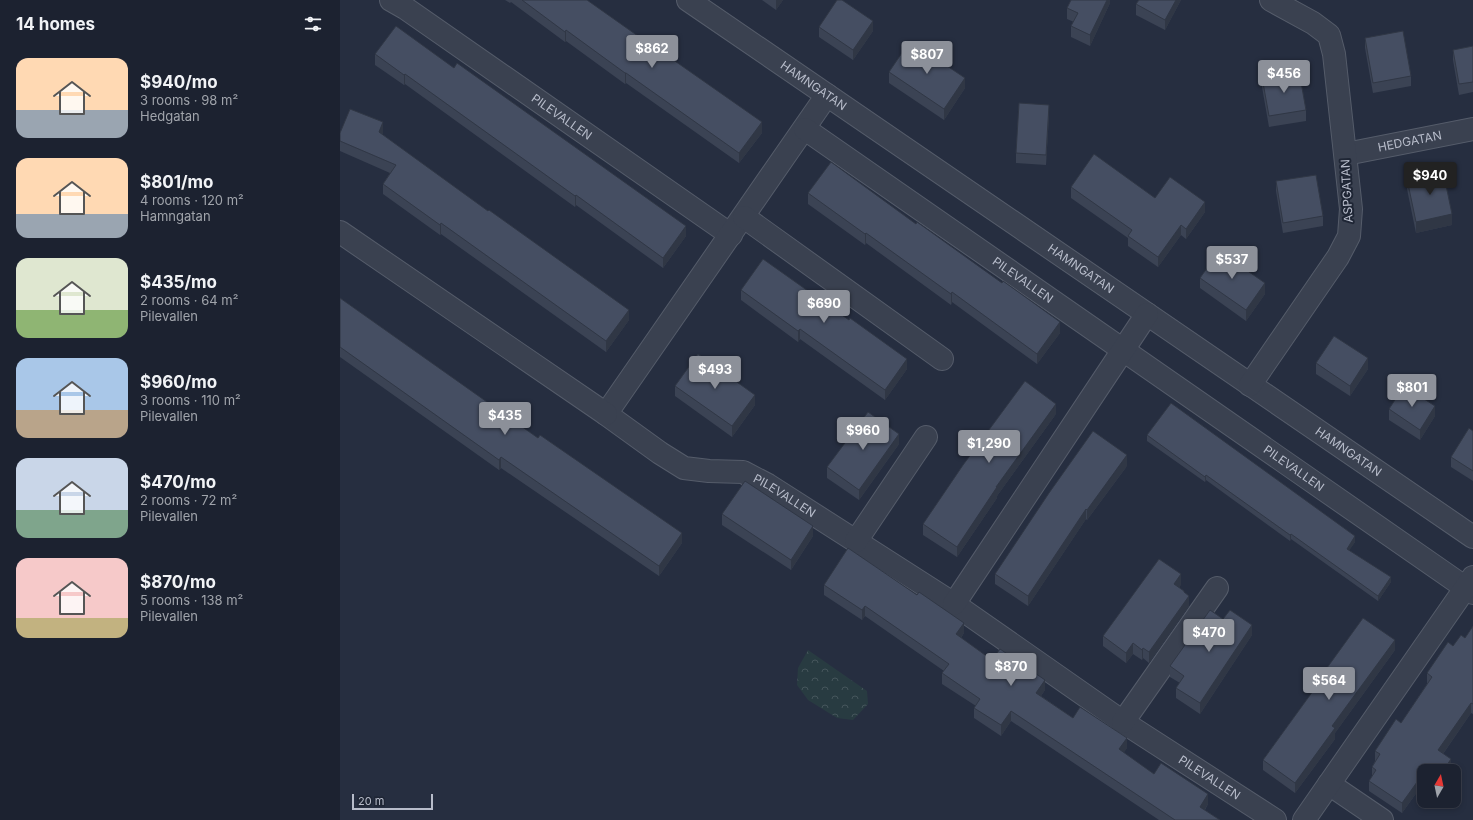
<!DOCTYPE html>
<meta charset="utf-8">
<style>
:root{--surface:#1c2230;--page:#252a38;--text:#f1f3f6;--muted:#a0a4ab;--line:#3a3f4c;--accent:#8c9099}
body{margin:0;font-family:Inter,sans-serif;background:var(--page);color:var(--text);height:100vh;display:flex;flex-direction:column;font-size:15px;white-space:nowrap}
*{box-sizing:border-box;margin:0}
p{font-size:13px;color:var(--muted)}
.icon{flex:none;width:22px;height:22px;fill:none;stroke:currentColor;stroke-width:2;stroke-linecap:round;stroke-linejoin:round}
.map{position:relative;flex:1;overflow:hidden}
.details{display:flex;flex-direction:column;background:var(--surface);width:340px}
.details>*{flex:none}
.needle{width:26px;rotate:9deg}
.fabs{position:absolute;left:1077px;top:764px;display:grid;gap:8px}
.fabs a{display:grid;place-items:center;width:44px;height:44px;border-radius:8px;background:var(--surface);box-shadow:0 2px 6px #0003,0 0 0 1px var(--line);font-size:20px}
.scale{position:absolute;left:12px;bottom:10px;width:81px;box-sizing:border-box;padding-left:4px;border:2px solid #b7bcca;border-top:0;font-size:11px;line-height:14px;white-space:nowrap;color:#b7bcca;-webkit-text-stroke:3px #1f2635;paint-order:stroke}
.price{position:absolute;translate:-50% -34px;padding:0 9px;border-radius:4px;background:var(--accent);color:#fff;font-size:13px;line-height:26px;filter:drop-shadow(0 1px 2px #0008)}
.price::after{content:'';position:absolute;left:50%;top:24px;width:12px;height:9px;margin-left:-6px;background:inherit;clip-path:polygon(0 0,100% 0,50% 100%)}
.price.selected{background:#222;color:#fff}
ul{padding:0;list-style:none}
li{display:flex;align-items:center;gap:12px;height:100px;padding:0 16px}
li span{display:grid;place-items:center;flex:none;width:112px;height:80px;border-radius:12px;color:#555}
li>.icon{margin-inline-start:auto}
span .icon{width:48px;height:48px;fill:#fffc;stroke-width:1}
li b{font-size:17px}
h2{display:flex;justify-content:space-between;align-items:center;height:48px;padding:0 16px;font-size:17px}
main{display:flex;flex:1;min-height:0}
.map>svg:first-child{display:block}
.forest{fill:url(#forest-crowns)}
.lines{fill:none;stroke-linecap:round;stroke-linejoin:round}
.street-casing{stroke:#555c6a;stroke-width:24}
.street{stroke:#3a4150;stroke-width:22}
.wall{fill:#3b4354}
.shaded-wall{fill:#303745}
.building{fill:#454e62;stroke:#303745}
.labels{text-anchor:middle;stroke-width:4;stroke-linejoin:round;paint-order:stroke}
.street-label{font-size:12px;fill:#b7bcca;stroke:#1f2635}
</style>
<main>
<section class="details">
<h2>14 homes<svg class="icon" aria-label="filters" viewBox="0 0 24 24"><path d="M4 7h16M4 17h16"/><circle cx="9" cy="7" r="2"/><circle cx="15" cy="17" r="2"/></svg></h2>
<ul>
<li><span style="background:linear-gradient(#ffd9b3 65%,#9aa5b1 0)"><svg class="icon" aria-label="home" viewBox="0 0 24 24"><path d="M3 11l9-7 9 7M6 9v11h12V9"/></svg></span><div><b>$940/mo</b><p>3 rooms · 98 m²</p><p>Hedgatan</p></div></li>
<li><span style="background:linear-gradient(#ffd9b3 70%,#9aa5b1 0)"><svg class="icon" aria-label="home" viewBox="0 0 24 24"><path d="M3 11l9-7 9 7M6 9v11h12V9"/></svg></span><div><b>$801/mo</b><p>4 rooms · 120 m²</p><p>Hamngatan</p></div></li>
<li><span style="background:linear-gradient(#dfe7d0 65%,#8fb573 0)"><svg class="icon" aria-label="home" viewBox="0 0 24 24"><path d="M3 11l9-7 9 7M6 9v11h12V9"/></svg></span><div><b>$435/mo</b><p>2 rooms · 64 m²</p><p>Pilevallen</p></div></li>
<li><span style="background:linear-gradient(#a9c7e8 65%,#b9a48a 0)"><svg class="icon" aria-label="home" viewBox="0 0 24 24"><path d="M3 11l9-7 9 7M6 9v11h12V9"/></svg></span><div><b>$960/mo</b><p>3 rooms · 110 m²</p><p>Pilevallen</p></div></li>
<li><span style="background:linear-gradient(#c9d6e8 65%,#7fa58c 0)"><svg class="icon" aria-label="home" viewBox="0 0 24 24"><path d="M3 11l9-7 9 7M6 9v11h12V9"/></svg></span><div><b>$470/mo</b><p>2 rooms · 72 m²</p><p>Pilevallen</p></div></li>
<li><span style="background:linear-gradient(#f6c9c9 75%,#c2b280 0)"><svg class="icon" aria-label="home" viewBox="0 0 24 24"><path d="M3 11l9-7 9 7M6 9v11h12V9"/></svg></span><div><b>$870/mo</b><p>5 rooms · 138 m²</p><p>Pilevallen</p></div></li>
</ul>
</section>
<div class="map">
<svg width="1133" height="820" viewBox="0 0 1133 820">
<defs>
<pattern id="forest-crowns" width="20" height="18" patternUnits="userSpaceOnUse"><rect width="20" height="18" fill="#283b41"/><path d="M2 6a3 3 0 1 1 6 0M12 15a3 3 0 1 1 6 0" fill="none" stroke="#45555b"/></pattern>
</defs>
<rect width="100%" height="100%" fill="#262e40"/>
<!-- forest -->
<polygon class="forest" points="468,650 527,691 528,704 513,720 497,718 468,700 457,685 458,668"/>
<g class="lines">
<defs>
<g id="street">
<path id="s1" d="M 51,0 L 65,8 L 391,235"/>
<path id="s2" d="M 348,0 L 1133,537"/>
<path id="s3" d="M 487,95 L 266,414 L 320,453 L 344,468 L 369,471 L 403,472 L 428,485 L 614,604 L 783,722 L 935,820"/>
<path id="s4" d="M 465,129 L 1133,593"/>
<path id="s5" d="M 1006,154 L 1133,129"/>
<polyline points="404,217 602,359"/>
<polyline points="0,232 266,414"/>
<polyline points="910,385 998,257 1009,236 1011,209 994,54 989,35 973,23 931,0"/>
<polyline points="516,541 586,437"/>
<polyline points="614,604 807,314"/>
<polyline points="783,722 877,588"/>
<polyline points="989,784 1042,820"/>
<polyline points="964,820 1133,577"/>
</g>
</defs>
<!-- street casing -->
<use href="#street" class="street-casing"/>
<!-- street -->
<use href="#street" class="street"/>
</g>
<!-- wall -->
<g class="wall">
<polygon points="165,0 247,0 422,133 399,163 286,83 285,84 226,41 225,42 171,2 170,3"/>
<polygon points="422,0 443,0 436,10"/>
<polygon points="770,0 770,3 750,46 731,37 731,26 734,22 727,19 727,8"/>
<polygon points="841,0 825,30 796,15 796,4"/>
<polygon points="479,27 533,31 513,60 479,37"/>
<polygon points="1025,38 1071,76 1071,86 1033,93 1025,48"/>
<polygon points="1133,46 1133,92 1119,95 1113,60 1113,50"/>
<polygon points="35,54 346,236 323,268 236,205 235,207 65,84 64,85 35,65"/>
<polygon points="549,72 625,88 604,120 549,83"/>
<polygon points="922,77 966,110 966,121 929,127 922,87"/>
<polygon points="709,115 706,165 676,163 676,153"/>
<polygon points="0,133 43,133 42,134 289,320 266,352 101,234 100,235 43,194 43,184 50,173 0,151"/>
<polygon points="1067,179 1112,225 1076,233 1067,189"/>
<polygon points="936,181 983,216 983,226 943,233 936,191"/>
<polygon points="731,187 815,198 865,212 846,239 841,235 818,267 788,246 788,238 731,198"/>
<polygon points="468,193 720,333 697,364 612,302 611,305 526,243 525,245 468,204"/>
<polygon points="860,278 925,294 906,321 860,288"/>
<polygon points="401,290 567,369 545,400 460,339 458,342 401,300"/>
<polygon points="0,298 342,543 319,576 161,468 159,470 0,357"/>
<polygon points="976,363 1028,369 1010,396 976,374"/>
<polygon points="335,386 415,405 392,437 335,396"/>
<polygon points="1049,409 1095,416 1080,440 1049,420"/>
<polygon points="716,414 657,496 657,498 617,557 583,535 583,524"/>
<polygon points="1133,431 1133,481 1111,467 1111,457"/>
<polygon points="807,435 1015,542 1009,550 1051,582 1038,601 951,539 950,541 866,480 865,482 807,441"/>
<polygon points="559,444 519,500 487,478 487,467"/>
<polygon points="787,466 747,520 746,519 688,606 655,584 655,574"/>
<polygon points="382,514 473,536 451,570 382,525"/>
<polygon points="484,585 624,633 621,638 652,660 705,690 701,696 733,718 787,748 783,753 814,774 868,804 865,810 880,820 819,820 671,721 661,736 634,718 634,708 636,706 602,684 602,673 604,671 525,616 522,620 484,595"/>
<polygon points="841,585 839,587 844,593 849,606 809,663 803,658 802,660 793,654 786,663 763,646 763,636"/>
<polygon points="883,619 912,635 860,714 836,698 836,688 840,683 830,677 830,666"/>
<polygon points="1133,626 1133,714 1131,713 1103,754 1111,769 1084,771 1084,791 1080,788 1062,813 1029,791 1029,781 1032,777 1032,767 1035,761 1035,751 1061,723 1087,684 1087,673 1113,646 1125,638"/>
<polygon points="1055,650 995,733 995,739 955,793 923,770 923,760 984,676 984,672"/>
</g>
<!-- shaded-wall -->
<g class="shaded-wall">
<polygon points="436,0 443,0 436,10"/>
<polygon points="767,0 770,0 770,3 750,46 750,35"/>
<polygon points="836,0 841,0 825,30 825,20"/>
<polygon points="533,21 533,31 513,60 513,50"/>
<polygon points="226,30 226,41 225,42 225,32"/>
<polygon points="285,73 286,73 286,83 285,84"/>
<polygon points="65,74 65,84 64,85 64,75"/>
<polygon points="625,78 625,88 604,120 604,109"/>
<polygon points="709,105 709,115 706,165 706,155"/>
<polygon points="43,122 43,133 39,142 39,132"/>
<polygon points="422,122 422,133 399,163 399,153"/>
<polygon points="236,195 236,205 235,207 235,196"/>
<polygon points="865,202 865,212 846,239 846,229"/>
<polygon points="1112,214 1112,225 1076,233 1076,222"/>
<polygon points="101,223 101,234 100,235 100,225"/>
<polygon points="841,225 841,235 818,267 818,257"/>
<polygon points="346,226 346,236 323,268 323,258"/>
<polygon points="526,233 526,243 525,245 525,234"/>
<polygon points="925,283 925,294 906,321 906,310"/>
<polygon points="612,292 612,302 611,305 611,294"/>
<polygon points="289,310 289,320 266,352 266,341"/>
<polygon points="720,322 720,333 697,364 697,354"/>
<polygon points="460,329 460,339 458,342 458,331"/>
<polygon points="1028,358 1028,369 1010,396 1010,386"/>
<polygon points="567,359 567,369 545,400 545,390"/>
<polygon points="415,395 415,405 392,437 392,426"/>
<polygon points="716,404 716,414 657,496 657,498 617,557 617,547 656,487"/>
<polygon points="1095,406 1095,416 1080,440 1080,430"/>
<polygon points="559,434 559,444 519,500 519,490"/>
<polygon points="787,455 787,466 747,520 747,510"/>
<polygon points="161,457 161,468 159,470 159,460"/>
<polygon points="866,475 866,480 865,482 865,477"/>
<polygon points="746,509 746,519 688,606 688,596"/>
<polygon points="473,526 473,536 451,570 451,560"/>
<polygon points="342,533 342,543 319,576 319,566"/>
<polygon points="951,534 951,539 950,541 950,535"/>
<polygon points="1015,536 1015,542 1007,554 1007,549"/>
<polygon points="841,574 841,585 834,594 834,584"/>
<polygon points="1051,577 1051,582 1038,601 1038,596"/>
<polygon points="849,596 849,606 809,663 809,652"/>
<polygon points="525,606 525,616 522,620 522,610"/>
<polygon points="624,623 624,633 616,645 616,634"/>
<polygon points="912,625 912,635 860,714 860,703"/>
<polygon points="1055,640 1055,650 995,733 995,739 955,793 955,783 992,726"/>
<polygon points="793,643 793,654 786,663 786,653"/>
<polygon points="803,648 803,658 802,660 802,650"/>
<polygon points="705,680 705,690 696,703 696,693"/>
<polygon points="1131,703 1131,713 1098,761 1098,750"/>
<polygon points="671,711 671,721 661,736 661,725"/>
<polygon points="787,738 787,748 779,760 779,749"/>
<polygon points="1111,759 1111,769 1110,771 1103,771"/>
<polygon points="1080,778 1080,788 1062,813 1062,803"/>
<polygon points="868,794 868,804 860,817 860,807"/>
</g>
<!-- building -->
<g class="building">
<polygon points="182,0 247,0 332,60 332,59 422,122 399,153 286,73 285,73 226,30 225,32"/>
<polygon points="497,0 502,0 533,21 513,50 479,27"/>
<polygon points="731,0 767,0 750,35 731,26 738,13 727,8"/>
<polygon points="799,0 836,0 825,20 796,4"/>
<polygon points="56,26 114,68 117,63 346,226 323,258 236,195 235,196 65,74 64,75 35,54"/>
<polygon points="1063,31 1071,76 1033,83 1025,38"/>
<polygon points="570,41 625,78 604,109 549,72"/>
<polygon points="1133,46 1133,82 1119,84 1113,50"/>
<polygon points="959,71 966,110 929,116 922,77"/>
<polygon points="679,103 709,105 706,155 676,153"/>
<polygon points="10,109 43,122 39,132 148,211 149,210 289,310 266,341 101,223 100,225 43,184 56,165 0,141 0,133"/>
<polygon points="754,154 815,198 830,177 865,202 846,229 841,225 818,257 788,236 792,230 731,187"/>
<polygon points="491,162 576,224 577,222 662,283 663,281 720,322 697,354 612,292 611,294 526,233 525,234 468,193"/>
<polygon points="1103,171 1112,214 1076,222 1067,179"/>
<polygon points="976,175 983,216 943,223 936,181"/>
<polygon points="879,251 925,283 906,310 860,278"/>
<polygon points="423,259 509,320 510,318 567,359 545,390 460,329 458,331 401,290"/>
<polygon points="0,298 198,438 200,435 342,533 319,566 161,457 159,460 0,347"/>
<polygon points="994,336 1028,358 1010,386 976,363"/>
<polygon points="358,354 415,395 392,426 335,386"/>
<polygon points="685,381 716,404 656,487 657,487 617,547 583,524 623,465"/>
<polygon points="1064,386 1095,406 1080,430 1049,409"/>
<polygon points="831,403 1015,536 1007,549 1051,577 1038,596 951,534 950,535 866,475 865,477 807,435"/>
<polygon points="528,412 559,434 519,490 487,467"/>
<polygon points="1129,428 1133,431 1133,471 1111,457"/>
<polygon points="753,431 787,455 747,510 746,509 688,596 655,574 709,493"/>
<polygon points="405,481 473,526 451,560 382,514"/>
<polygon points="508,548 577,595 579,592 624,623 616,634 652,660 660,649 705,680 696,693 733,718 740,707 787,738 779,749 814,774 821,763 868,794 860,807 880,820 835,820 671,711 661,725 634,708 640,699 602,673 609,664 525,606 522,610 484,585"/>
<polygon points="819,559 841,574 834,584 844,591 844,592 849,596 809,652 803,648 802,650 793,643 786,653 763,636"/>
<polygon points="870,610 883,619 890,610 912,625 860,703 836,688 844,676 830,666"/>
<polygon points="1023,618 1055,640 992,726 995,728 955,783 923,760 986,673 984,672"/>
<polygon points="1133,626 1133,704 1131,703 1098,750 1111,759 1103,771 1084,771 1084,780 1080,778 1062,803 1029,781 1036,770 1032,767 1040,754 1035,751 1056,719 1061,723 1092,677 1087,673 1108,642 1113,646 1121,635 1125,638"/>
</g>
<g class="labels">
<!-- street labels -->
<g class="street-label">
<text dy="4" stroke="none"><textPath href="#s2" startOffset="152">HAMNGATAN</textPath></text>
<text dy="4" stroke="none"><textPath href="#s1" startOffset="207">PILEVALLEN</textPath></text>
<text dy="4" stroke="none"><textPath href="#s5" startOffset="65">HEDGATAN</textPath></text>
<text transform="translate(1007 191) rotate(-93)" y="4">ASPGATAN</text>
<text dy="4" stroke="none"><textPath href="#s2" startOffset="476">HAMNGATAN</textPath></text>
<text dy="4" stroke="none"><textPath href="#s4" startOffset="265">PILEVALLEN</textPath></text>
<text dy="4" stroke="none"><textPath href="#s2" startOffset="800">HAMNGATAN</textPath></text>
<text dy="4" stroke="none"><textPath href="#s4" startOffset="595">PILEVALLEN</textPath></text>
<text dy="4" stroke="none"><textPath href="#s3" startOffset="590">PILEVALLEN</textPath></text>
<text dy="4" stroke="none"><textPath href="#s3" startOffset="1100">PILEVALLEN</textPath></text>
</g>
</g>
</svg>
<div class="fabs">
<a><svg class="needle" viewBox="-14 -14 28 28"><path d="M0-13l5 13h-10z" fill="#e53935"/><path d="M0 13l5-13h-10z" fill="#a0a4ab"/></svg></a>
</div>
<div class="scale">20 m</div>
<b class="price" style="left:312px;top:69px">$862</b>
<b class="price" style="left:587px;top:75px">$807</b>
<b class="price" style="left:944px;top:94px">$456</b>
<b class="price selected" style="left:1090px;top:196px">$940</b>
<b class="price" style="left:892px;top:280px">$537</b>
<b class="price" style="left:484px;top:324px">$690</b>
<b class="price" style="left:375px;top:390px">$493</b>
<b class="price" style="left:1072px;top:408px">$801</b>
<b class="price" style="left:165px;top:436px">$435</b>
<b class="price" style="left:523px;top:451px">$960</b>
<b class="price" style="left:649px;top:464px">$1,290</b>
<b class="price" style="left:869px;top:653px">$470</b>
<b class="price" style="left:671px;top:687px">$870</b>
<b class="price" style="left:989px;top:701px">$564</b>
</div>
</main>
